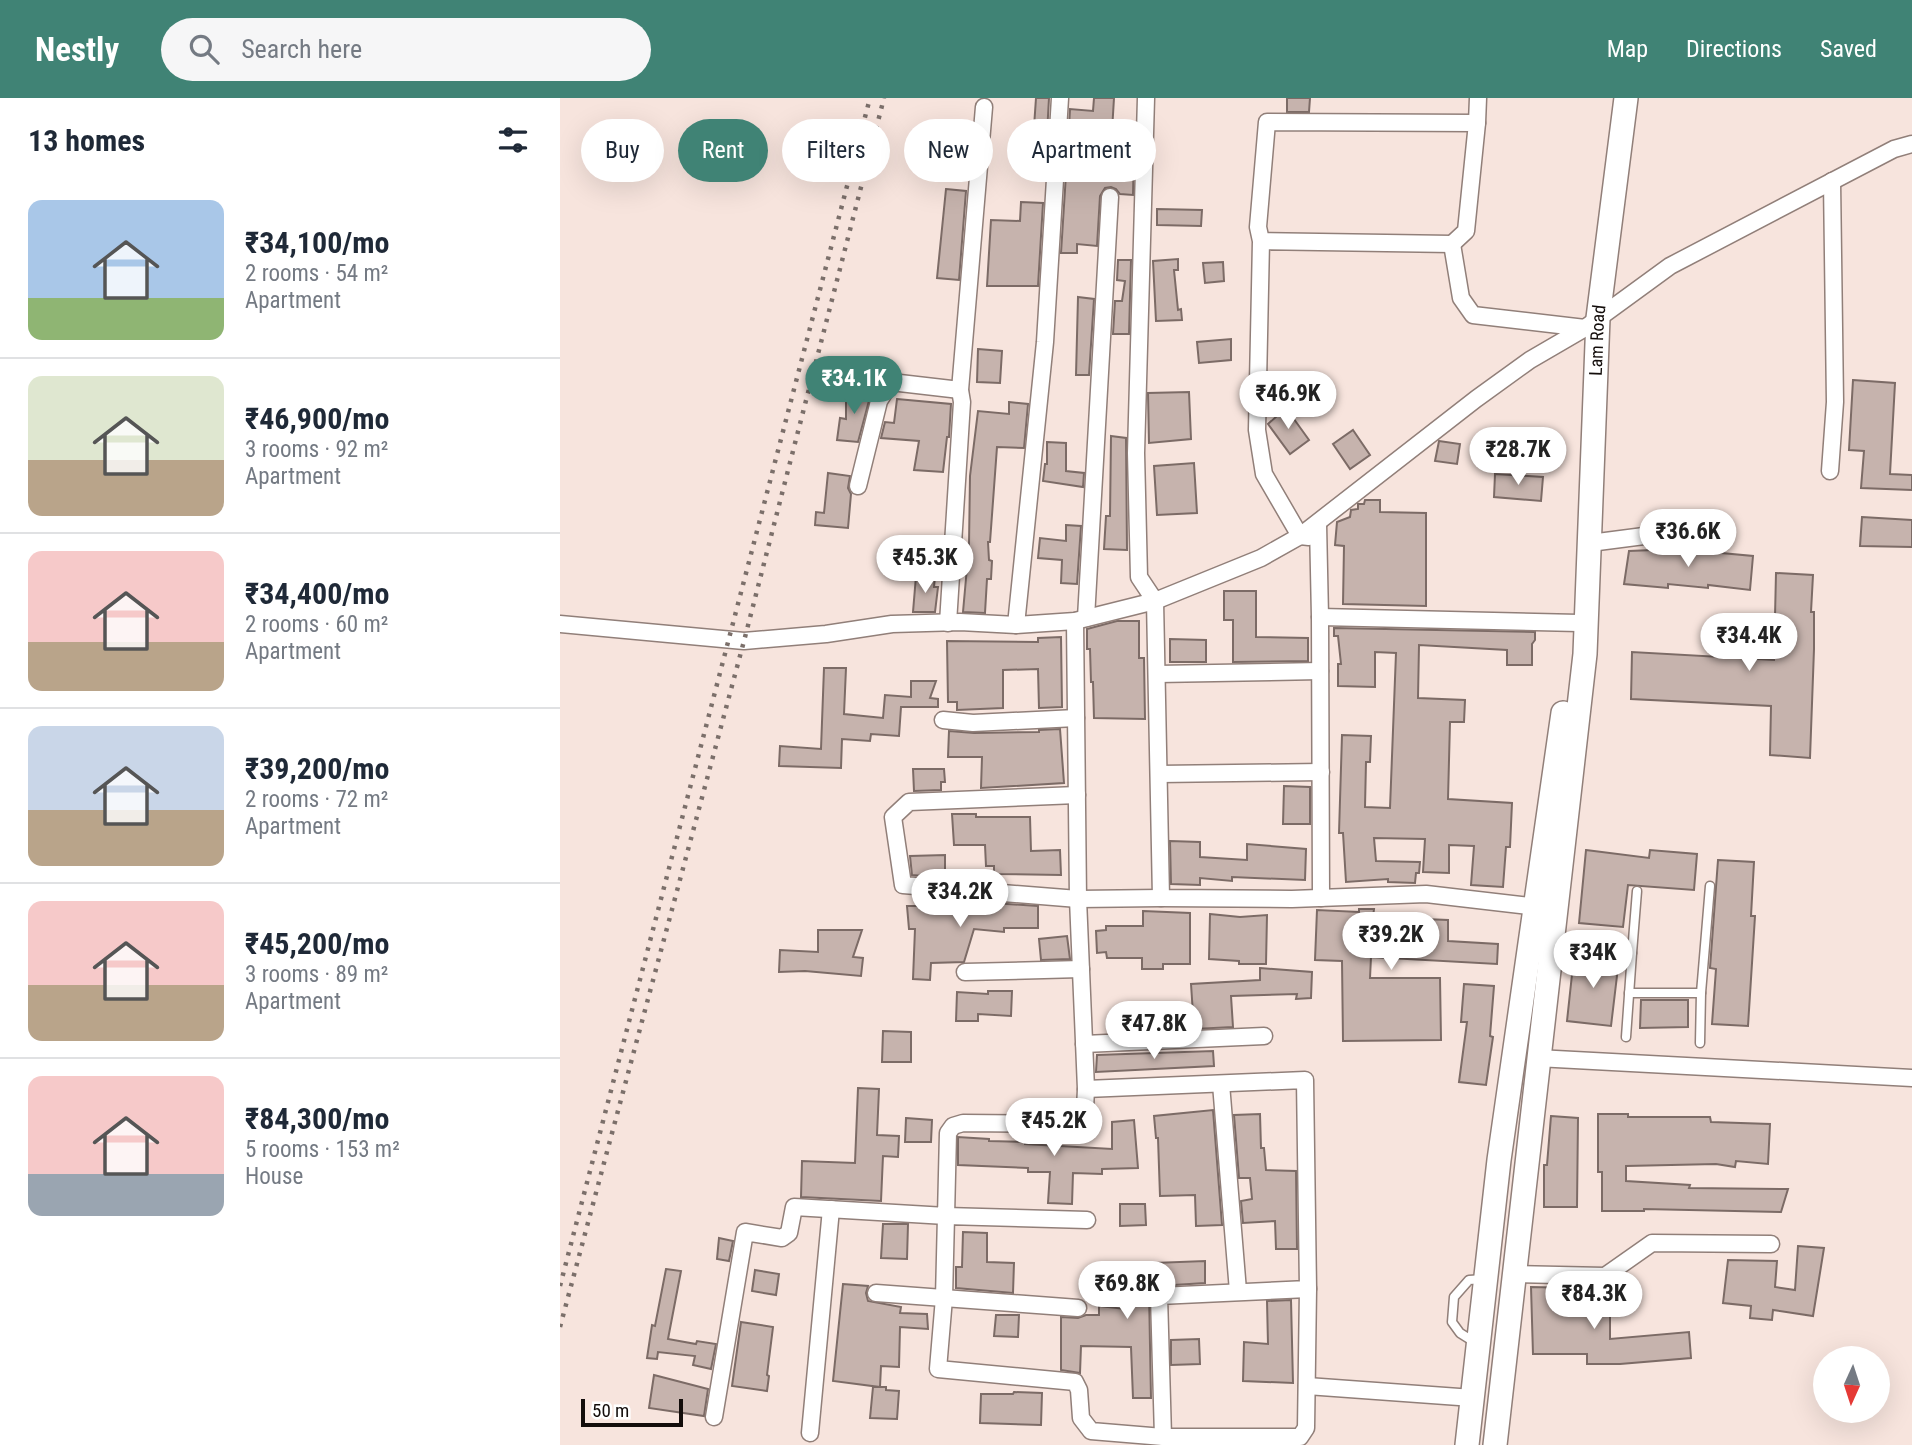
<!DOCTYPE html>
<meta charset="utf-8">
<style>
:root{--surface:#fff;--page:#f6f6f7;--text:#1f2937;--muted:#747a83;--line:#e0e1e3;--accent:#408375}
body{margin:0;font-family:"Roboto Condensed",sans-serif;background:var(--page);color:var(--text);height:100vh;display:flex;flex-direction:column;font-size:26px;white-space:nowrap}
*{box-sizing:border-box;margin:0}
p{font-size:23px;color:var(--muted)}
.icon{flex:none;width:38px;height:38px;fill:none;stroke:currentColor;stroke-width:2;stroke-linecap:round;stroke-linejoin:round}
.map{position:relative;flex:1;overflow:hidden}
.panel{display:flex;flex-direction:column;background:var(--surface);width:560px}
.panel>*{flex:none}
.guide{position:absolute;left:21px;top:21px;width:665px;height:63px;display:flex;gap:14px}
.needle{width:46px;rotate:183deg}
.controls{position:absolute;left:1253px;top:1248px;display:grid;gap:14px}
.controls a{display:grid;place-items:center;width:77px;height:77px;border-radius:50%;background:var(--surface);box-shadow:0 7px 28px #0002;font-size:35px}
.scale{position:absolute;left:21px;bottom:18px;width:102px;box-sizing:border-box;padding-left:7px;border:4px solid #130d0b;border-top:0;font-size:19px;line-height:24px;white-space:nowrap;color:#130d0b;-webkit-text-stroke:5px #fff;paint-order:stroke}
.price{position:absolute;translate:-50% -60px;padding:0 16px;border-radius:24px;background:#fff;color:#222;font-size:23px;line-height:46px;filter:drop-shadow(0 2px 4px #0008)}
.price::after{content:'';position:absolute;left:50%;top:42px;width:21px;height:16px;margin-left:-10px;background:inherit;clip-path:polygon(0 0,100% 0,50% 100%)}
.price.active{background:var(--accent);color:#fff}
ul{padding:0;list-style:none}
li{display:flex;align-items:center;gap:21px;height:175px;padding:0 28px}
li+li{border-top:2px solid var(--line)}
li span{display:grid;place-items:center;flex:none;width:196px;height:140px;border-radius:14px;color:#555}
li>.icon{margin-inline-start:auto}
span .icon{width:84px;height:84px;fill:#fffc;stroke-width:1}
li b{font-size:30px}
h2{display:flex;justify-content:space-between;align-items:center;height:84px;padding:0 28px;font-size:30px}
.chip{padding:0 24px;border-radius:32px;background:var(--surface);box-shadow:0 7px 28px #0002;font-size:24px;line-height:63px}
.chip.active{background:var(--accent);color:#fff}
header{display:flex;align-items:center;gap:42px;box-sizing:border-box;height:98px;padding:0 35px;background:var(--accent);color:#fff}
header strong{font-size:33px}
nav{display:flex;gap:38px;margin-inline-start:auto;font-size:24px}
.search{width:490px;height:63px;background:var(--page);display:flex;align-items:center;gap:18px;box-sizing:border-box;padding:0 24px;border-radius:38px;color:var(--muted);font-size:26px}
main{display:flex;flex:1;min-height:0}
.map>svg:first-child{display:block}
.building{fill:#c6b3ad;stroke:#7c6b66;stroke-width:2}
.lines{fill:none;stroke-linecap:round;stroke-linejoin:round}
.service-casing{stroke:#917f79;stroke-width:11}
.minor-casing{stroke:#917f79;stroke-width:19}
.secondary-casing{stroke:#917f79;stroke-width:26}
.service{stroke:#fff;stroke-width:8}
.minor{stroke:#fff;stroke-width:16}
.secondary{stroke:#fff;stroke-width:23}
.rail{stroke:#7b6f6a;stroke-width:4.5;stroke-dasharray:3.5 7;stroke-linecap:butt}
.labels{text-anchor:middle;stroke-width:7;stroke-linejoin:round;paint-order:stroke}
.street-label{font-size:18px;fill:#130d0b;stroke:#fff}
</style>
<header>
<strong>Nestly</strong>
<div class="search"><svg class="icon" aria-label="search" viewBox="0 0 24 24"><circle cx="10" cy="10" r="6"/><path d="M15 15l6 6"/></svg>Search here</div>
<nav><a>Map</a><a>Directions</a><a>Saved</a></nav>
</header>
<main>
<section class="panel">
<h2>13 homes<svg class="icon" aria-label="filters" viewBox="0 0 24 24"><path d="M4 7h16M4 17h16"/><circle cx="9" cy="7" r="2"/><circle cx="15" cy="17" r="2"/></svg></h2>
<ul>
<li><span style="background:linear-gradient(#a9c7e8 70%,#8fb573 0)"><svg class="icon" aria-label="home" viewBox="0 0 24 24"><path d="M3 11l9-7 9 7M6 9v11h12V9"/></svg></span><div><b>₹34,100/mo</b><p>2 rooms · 54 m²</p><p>Apartment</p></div></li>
<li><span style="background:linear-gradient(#dfe7d0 60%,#b9a48a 0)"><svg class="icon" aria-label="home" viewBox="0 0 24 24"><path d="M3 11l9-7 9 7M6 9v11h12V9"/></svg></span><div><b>₹46,900/mo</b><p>3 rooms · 92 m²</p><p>Apartment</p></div></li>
<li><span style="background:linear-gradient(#f6c9c9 65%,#b9a48a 0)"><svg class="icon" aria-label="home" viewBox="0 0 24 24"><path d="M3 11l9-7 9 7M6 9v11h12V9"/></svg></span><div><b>₹34,400/mo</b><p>2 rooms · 60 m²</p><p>Apartment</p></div></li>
<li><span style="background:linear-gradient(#c9d6e8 60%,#b9a48a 0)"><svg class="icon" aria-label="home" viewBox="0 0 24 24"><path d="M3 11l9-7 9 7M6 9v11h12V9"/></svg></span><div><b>₹39,200/mo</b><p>2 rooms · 72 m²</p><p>Apartment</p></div></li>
<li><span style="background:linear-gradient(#f6c9c9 60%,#b9a48a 0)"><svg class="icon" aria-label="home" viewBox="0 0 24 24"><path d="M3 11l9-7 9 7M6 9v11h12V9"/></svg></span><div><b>₹45,200/mo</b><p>3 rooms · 89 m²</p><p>Apartment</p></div></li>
<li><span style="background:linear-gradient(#f6c9c9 70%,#9aa5b1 0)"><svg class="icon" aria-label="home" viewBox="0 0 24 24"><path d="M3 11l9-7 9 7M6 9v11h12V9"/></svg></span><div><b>₹84,300/mo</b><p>5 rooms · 153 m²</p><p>House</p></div></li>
</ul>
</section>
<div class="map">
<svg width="1352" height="1347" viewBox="0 0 1352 1347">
<rect width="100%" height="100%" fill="#f7e4dd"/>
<!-- building -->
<g class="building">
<polygon points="476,0 489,0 485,72 465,70 469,28 474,29"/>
<polygon points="534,0 554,0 552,33 509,29 510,11 533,13"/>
<polygon points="727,0 750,0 749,14 727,14"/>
<polygon points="559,50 574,50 573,97 560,96 556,91 551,89 545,90 540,98 537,148 517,146 517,155 501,155 506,76 514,77 515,74 529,76 531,55 559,58"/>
<polygon points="386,91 406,93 399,182 377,180"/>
<polygon points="461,104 483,105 478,188 427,188 431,122 460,123"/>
<polygon points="597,111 642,112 641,128 597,127"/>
<polygon points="618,161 618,172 614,172 618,212 621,211 622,222 596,223 593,163"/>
<polygon points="558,162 571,162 569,236 553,236 555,203 562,203 565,183 557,182"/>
<polygon points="663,164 664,183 645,185 643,165"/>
<polygon points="518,199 534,201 529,277 516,277"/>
<polygon points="671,241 671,262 639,265 637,244"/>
<polygon points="418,251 442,253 440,285 417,284"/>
<polygon points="1293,282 1335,285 1330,376 1352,377 1352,392 1301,390 1304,353 1289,352"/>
<polygon points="286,292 311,295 298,344 277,342 280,320 286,321"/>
<polygon points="629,294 631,341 589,345 588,295"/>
<polygon points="337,301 391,306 389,339 387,339 383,374 354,372 359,343 321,340 325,324 334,325"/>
<polygon points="449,304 468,306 464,350 437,349 430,444 428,444 429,462 432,463 431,481 427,481 425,515 403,514 409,447 410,378 418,313 449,316"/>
<polygon points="726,310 749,342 730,356 708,326"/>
<polygon points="793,332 810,357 790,371 773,346"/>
<polygon points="551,338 566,340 567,452 544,451 546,418 550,418"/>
<polygon points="879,343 900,346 897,366 875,363"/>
<polygon points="487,344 506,345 506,373 524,375 523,389 483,383 485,366 487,366"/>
<polygon points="634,365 637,415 597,417 594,368"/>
<polygon points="268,375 290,378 288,390 291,396 288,430 255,427 256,414 264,415"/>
<polygon points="935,376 983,379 981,403 934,399"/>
<polygon points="805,402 820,402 820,414 866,415 866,508 783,506 784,448 775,447 777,424 790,419 791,412 798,411 798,406 804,406"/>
<polygon points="1302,419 1352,422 1352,449 1300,448"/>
<polygon points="506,427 521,428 517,486 501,485 502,462 478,460 480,440 506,443"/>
<polygon points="1118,451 1193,458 1190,492 1148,487 1148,490 1108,486 1108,490 1064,486 1069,453"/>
<polygon points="1216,475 1253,477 1251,514 1254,514 1254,551 1250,660 1210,657 1211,608 1071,601 1072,554 1214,562"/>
<polygon points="356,478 375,479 374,489 378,489 375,514 353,514"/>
<polygon points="664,493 696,493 696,539 748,540 748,563 673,564 673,522 664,522"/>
<polygon points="557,523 579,523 579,560 584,560 585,621 534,620 533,584 531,584 530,551 527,551 527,531"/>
<polygon points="774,530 975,534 975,542 972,546 972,567 947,567 947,552 859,547 858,600 905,602 904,624 890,624 888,701 952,705 950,749 946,749 943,789 911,787 914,748 889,747 889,775 863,774 865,741 814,740 816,763 860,764 859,775 856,775 855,785 828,784 828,781 786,784 783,735 779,735 782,637 811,638 810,664 806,664 805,709 830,710 836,555 815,554 815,589 778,588 778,566 781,566 778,538 774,538"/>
<polygon points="501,539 502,609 479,610 478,571 443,572 443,610 397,612 397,604 388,604 387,543 478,544 478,540"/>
<polygon points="610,541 646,542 646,564 610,564"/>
<polygon points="264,570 286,570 284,616 323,620 325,597 351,599 351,583 376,583 370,600 378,601 378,609 341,609 339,638 311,636 310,643 282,641 281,670 219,668 220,648 261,651"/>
<polygon points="500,631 504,685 421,690 422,659 388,659 389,633 414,635 479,634 479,632"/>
<polygon points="353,671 384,671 385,684 381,684 381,692 354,693"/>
<polygon points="724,688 750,689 750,726 723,726"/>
<polygon points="392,716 416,716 416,719 470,719 471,753 500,752 501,777 434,776 434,768 426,768 425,747 394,747"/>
<polygon points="610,743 640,744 640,759 687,762 687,746 746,751 745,782 672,779 672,783 640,780 640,787 611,786"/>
<polygon points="1026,752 1089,760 1090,752 1137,756 1134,792 1068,787 1063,829 1019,825"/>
<polygon points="385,757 385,780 352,777 350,758"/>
<polygon points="1158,762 1194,764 1191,818 1195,818 1188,928 1152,926 1156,871 1150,870"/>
<polygon points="388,802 478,808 478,830 444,830 444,834 414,831 404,864 371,865 370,882 353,881 355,831 349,831 347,808 388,808"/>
<polygon points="799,811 814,811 813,819 888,822 888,843 938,846 937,866 811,859 810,880 880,880 881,942 783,943 782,863 755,862 757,812 799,814"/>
<polygon points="583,813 630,815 630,866 603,866 603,871 582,871 582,860 547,860 546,854 537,855 536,833 546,832 546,828 583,828"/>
<polygon points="650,816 680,819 707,817 706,866 679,866 679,863 649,861"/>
<polygon points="258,832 302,832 293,859 303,860 301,878 245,873 219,874 220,852 258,854"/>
<polygon points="507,838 510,861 481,862 479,841"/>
<polygon points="1014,858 1059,861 1051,928 1007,923"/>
<polygon points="700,870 752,874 751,900 736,901 737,896 671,898 673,929 634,931 631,886 700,882"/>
<polygon points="904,886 934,888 930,938 933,939 926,987 899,984 907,924 901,924"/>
<polygon points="428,893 452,893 451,918 418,916 418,923 396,923 397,894 428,896"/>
<polygon points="1081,902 1128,902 1128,929 1080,930"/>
<polygon points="553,912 589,912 589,933 554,933"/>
<polygon points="323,933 351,934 351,964 322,964"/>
<polygon points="653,953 654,968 536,974 537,957"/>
<polygon points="298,990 319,991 317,1037 339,1038 338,1059 323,1058 321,1103 241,1099 242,1063 295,1065"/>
<polygon points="653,1012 662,1127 636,1128 635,1097 600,1098 598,1040 596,1040 594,1018"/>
<polygon points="700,1016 701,1050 704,1050 706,1072 736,1073 737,1151 716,1151 715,1123 683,1125 681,1103 692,1101 690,1080 679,1080 674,1017"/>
<polygon points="1038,1016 1068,1016 1068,1019 1150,1019 1151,1024 1210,1026 1208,1066 1176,1063 1175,1069 1156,1066 1066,1068 1066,1083 1130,1087 1129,1090 1228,1091 1221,1114 1084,1111 1084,1113 1042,1113 1042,1074 1038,1074"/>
<polygon points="991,1018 1018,1020 1017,1109 984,1109 984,1067 987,1067"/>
<polygon points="346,1020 372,1022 371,1044 345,1044"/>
<polygon points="574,1022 578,1070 542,1071 542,1076 513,1075 512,1106 488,1105 490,1074 468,1074 468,1070 398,1067 398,1039 429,1041 429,1043 465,1044 465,1046 552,1051 552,1024"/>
<polygon points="560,1106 585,1106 586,1127 560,1128"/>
<polygon points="323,1126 348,1126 347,1161 321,1160"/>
<polygon points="403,1134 427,1135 427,1164 454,1165 453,1195 396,1190 396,1169 402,1169"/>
<polygon points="159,1140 173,1143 169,1163 157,1161"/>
<polygon points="1238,1148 1264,1150 1253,1218 1213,1212 1212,1222 1190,1220 1191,1208 1163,1205 1168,1162 1217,1163 1215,1189 1235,1192"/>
<polygon points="645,1163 645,1185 598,1188 589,1194 591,1300 573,1300 571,1249 521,1248 520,1275 501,1272 501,1219 518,1220 526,1217 539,1217 539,1208 565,1211 565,1205 568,1205 568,1166"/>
<polygon points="106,1171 121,1173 108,1241 136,1246 137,1243 156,1246 151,1271 133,1267 135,1258 98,1254 97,1261 87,1260 92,1227 95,1228"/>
<polygon points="195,1172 219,1176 216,1197 192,1193"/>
<polygon points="283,1186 308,1188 306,1195 308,1203 341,1209 340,1215 367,1216 368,1231 340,1229 339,1269 321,1268 320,1289 273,1283"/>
<polygon points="971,1189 1016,1190 1016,1199 1050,1199 1050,1241 1129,1234 1131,1260 1060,1266 1027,1266 1027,1256 973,1256"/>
<polygon points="731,1202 733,1285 683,1283 684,1244 708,1246 707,1203"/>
<polygon points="436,1217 459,1217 458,1239 434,1238"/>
<polygon points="181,1224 213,1229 207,1277 209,1278 207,1293 172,1288"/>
<polygon points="639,1241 640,1266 611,1267 611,1242"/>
<polygon points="94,1277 148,1291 144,1318 89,1310"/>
<polygon points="313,1289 326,1289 326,1292 339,1293 337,1321 310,1320"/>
<polygon points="454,1294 482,1295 481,1327 420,1325 421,1296 453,1296"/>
</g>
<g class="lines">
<defs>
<g id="service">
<polyline points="993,850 1072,855 1066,939"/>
<polyline points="1072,855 1077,793"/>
<polyline points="1069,895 1141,895 1140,945"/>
<polyline points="1141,895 1150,788"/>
<polyline points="916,1245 900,1235 892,1224 894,1199 909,1182 924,1181"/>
</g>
<g id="minor">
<polyline points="586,0 576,355 579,479 595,503 601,800 732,801 866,796 986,810"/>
<polyline points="917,25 918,0"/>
<polyline points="701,143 892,146 906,133 917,25 707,24 698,129 701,143 697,332 704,376 740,438 749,439"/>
<polyline points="892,146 901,200 913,217 1025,230"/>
<polyline points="1270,373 1275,304 1272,83"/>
<polyline points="298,388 319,303 331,284 400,292"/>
<polyline points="758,426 760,519 761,800"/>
<polyline points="1030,445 1084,438 1102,441 1157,440"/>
<polyline points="760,519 1019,525"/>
<polyline points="526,520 550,99"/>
<polyline points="388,525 402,304 400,292 424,9"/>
<polyline points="0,526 184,543 266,536 332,526 400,524 456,527 515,523 595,503 701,460 740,438 916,301 970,262 1025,230 1110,168 1334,51 1352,46"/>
<polyline points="456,527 485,244 500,0"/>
<polyline points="597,576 760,573"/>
<polyline points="383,622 413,625 516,620"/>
<polyline points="599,676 761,674"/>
<polyline points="517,697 349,704 333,719 343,787 518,801 601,800"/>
<polyline points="405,874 521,871"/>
<polyline points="524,946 704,938"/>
<polyline points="977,960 1352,980"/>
<polyline points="661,986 678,1193"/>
<polyline points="526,991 745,982 748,1191 599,1198 603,1339"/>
<polyline points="527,1122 386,1118 384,1200 378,1271 515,1284 519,1292 521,1320 531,1333 603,1339 740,1339 746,1330 748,1191"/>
<polyline points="954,1176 1045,1178 1092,1145 1211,1146"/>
<polyline points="316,1195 518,1210"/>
<polyline points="747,1288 913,1300"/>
<polyline points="154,1319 185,1134 222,1140 229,1135 234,1109 386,1118 388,1035 393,1028 403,1025 515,1026 522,1020 525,1011 526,991 518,801 515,523"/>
<polyline points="250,1335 271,1111"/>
</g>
<g id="secondary">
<polyline points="907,1347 939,1062 1003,615"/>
<path id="s1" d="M 935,1347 L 1025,556 L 1038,220 L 1066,0"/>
</g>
</defs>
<!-- service casing -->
<use href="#service" class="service-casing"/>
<!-- minor casing -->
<use href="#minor" class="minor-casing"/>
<!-- secondary casing -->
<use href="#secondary" class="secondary-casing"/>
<!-- service -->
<use href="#service" class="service"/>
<!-- minor -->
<use href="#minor" class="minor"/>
<!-- secondary -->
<use href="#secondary" class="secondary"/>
<!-- rail -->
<g class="rail">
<polyline points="0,1188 310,0"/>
<polyline points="0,1229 184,543 324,0"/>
</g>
</g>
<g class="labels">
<!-- street labels -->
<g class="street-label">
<text dy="6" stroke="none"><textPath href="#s1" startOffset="1110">Lam Road</textPath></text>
</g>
</g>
</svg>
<div class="controls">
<a><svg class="needle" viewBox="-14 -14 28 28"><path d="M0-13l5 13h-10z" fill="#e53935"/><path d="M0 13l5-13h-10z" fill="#747a83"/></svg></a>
</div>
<div class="scale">50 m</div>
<b class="price active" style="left:294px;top:318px">₹34.1K</b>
<b class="price" style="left:728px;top:333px">₹46.9K</b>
<b class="price" style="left:958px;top:389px">₹28.7K</b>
<b class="price" style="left:1128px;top:471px">₹36.6K</b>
<b class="price" style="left:365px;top:497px">₹45.3K</b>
<b class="price" style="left:1189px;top:575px">₹34.4K</b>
<b class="price" style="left:400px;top:831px">₹34.2K</b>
<b class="price" style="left:831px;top:874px">₹39.2K</b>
<b class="price" style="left:1033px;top:892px">₹34K</b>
<b class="price" style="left:594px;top:963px">₹47.8K</b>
<b class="price" style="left:494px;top:1060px">₹45.2K</b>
<b class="price" style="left:567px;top:1223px">₹69.8K</b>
<b class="price" style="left:1034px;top:1233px">₹84.3K</b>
<div class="guide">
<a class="chip">Buy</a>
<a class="chip active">Rent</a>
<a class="chip">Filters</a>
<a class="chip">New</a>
<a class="chip">Apartment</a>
</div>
</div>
</main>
